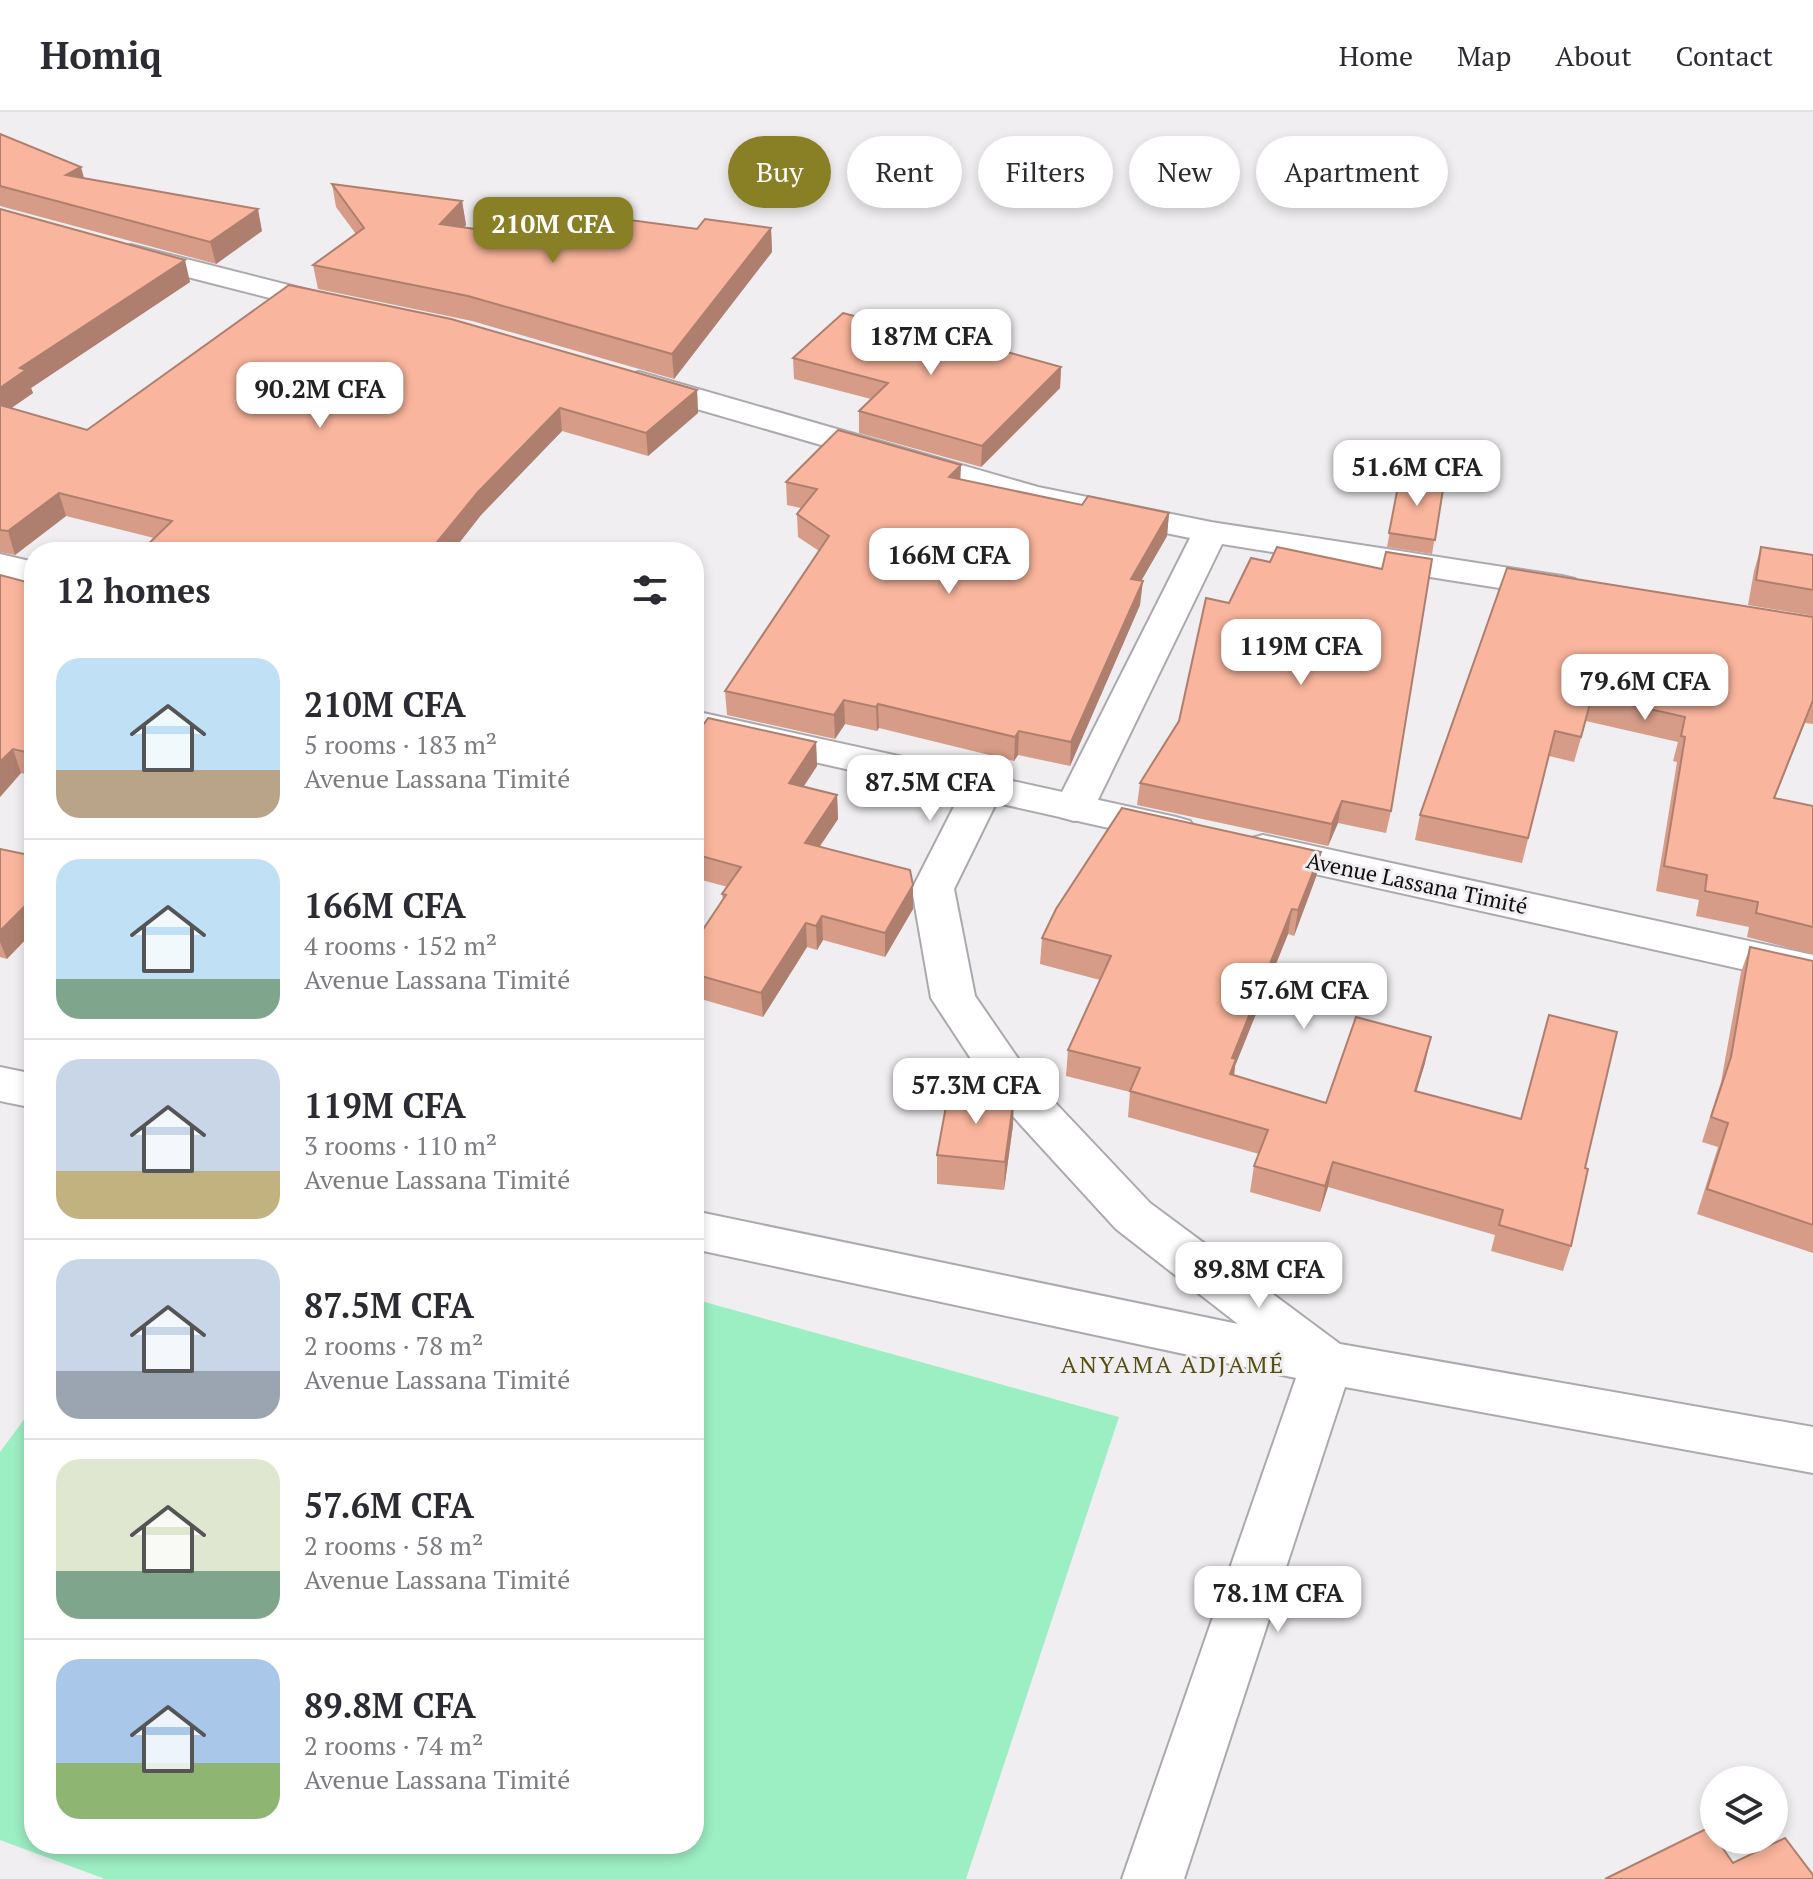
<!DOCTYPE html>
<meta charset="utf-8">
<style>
:root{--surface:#fff;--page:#f7f7f7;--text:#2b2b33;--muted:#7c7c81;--line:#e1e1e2;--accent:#897f25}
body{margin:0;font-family:"PT Serif",serif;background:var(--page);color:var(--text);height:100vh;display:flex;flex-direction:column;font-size:30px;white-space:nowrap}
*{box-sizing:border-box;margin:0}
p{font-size:26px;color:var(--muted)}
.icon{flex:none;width:44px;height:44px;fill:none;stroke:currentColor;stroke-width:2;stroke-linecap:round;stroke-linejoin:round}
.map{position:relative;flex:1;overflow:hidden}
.side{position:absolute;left:24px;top:430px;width:680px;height:1312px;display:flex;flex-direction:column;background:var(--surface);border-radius:32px;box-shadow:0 4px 12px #0003}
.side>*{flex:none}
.banner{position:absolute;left:728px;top:24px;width:760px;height:72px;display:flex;gap:16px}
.buttons{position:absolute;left:1700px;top:1654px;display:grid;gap:16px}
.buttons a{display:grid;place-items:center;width:88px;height:88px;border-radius:50%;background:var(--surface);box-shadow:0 4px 12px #0003;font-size:40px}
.price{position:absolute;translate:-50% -68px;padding:0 18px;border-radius:16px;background:#fff;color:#222;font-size:26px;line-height:52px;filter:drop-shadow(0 2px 4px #0008)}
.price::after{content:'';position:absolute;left:50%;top:48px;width:24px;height:18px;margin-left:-12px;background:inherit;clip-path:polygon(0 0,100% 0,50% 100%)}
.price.current{background:var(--accent);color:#fff}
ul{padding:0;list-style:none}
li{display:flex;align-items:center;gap:24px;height:200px;padding:0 32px}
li+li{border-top:2px solid var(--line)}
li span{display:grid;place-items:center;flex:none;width:224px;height:160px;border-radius:24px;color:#555}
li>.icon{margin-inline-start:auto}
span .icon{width:96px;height:96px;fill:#fffc;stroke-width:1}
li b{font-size:34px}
h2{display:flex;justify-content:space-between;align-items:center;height:96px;padding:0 32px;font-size:34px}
.tag{padding:0 28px;border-radius:36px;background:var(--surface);box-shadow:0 4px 12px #0003;font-size:28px;line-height:72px}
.tag.current{background:var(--accent);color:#fff}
header{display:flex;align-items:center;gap:48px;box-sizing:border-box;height:112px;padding:0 40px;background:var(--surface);border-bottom:2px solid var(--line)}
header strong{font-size:38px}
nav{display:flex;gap:44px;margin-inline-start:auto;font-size:28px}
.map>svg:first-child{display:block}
.green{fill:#9ceec3}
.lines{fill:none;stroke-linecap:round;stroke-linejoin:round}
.street-casing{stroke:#aba9ad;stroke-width:4}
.secondary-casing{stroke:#aba9ad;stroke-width:4}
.street{fill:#fff;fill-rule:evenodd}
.secondary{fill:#fff;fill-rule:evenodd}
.wall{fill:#d69c87}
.shaded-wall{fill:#ae7f6e}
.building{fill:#f9b59d;stroke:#ae7f6e;stroke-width:2}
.labels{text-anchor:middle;stroke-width:6;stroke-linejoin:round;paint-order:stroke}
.street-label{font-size:22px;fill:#0e0d0e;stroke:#f0eef1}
.neighbourhood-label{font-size:24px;letter-spacing:2px;fill:#574f11;stroke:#f0eef1}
</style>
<header>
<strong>Homiq</strong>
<nav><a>Home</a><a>Map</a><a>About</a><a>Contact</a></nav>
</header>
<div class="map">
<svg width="1813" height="1767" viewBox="0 0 1813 1767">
<rect width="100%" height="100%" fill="#f0eef1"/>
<!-- green -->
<polygon class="green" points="694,1187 1119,1305 966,1767 105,1767 0,1728 0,1340 34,1294 34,1732 694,1732"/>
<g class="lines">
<defs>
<g id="street">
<polygon points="131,133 347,188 351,194 347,200 336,203 121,148 116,142 121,136"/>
<polygon points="639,260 1038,375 1211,410 1562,464 1575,467 1580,475 1575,483 1562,486 1222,432 1094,696 1088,705 1074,709 1060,705 1054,696 1190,426 1021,391 628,277 623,270 628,263"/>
<polygon points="984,662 998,666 1004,675 954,777 975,884 1030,964 1150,1091 1340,1232 1813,1315 1813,1361 1345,1275 1184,1767 1122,1767 1296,1266 694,1137 694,1099 1238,1212 1116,1117 998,988 931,886 912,777 964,675 970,666"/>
<polygon points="0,955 34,962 34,996 0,989"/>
</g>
<g id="secondary">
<polygon points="0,442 34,450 34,472 0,464"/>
<polygon points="694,599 1176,705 1190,709 1196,718 1190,727 1176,731 694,623"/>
<polygon points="1263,723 1813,843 1813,873 1248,747 1242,737 1248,727"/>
</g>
</defs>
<!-- street casing -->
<use href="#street" class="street-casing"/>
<!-- secondary casing -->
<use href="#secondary" class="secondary-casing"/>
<!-- street -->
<use href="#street" class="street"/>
<!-- secondary -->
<use href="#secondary" class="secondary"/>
</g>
<!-- wall -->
<g class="wall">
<polygon points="0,22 84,67 262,119 216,152 0,94"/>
<polygon points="332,72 462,89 466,113 464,116 546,127 697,117 771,116 772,140 674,267 472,209 318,177 313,153 356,122 336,95"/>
<polygon points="0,97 190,170 31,276 33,281 11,296 87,318 697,278 698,301 648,344 562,319 481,403 452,440 140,440 154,426 66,404 15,443 0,440"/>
<polygon points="967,234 1061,255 1060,276 981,355 859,321 859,299 871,287 794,267 793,246"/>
<polygon points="1400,364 1444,371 1432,442 1387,435"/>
<polygon points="960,367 1082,393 1169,401 1167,424 1141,469 1140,493 1070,654 1018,643 1014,649 879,616 877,619 845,612 835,627 727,603 725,579 819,439 798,425 797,402 801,396 787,393 786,370"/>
<polygon points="1761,435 1813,443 1813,504 1748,493 1754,459"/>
<polygon points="1507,456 1813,505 1813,612 1805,611 1775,686 1813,694 1813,842 1747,825 1749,815 1696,804 1699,788 1656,779 1677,650 1673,649 1678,630 1586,609 1574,650 1549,644 1522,751 1415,728 1420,703"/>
<polygon points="0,463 34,472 34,664 21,661 0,685"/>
<polygon points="1179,609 1391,699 1386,721 1338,711 1328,734 1137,693 1140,671"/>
<polygon points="694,626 816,630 817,654 804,674 837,683 838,707 820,734 913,797 885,845 823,828 817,838 807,835 763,905 694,885 694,831 723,788 722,782 728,775 694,766"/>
<polygon points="0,737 7,847 0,845"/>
<polygon points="1321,740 1316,765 1294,824 1288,822 1235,954 1234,964 1326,991 1425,951 1416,979 1521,1007 1549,903 1585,1056 1571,1134 1563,1159 1491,1139 1495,1123 1328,1075 1320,1100 1250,1080 1254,1054 1259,1042 1128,1005 1130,980 1066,964 1068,938 1100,868 1040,852 1042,826"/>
<polygon points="1750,835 1813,849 1813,1141 1697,1102 1718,1035 1702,1030 1721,970 1741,860"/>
<polygon points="1013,1013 1004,1078 937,1072 937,1043"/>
</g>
<!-- shaded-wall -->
<g class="shaded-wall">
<polygon points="81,55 87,77 66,63"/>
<polygon points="462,89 466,113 444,136 440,112"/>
<polygon points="258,97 262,119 216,152 210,130"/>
<polygon points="771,116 772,140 674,267 672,242"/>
<polygon points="185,148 190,170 31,276 33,281 0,304 0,276 20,256"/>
<polygon points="1061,255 1060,276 981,355 982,334"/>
<polygon points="697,278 698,301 648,344 646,321"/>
<polygon points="560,296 562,319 481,403 452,440 429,440 478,380"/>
<polygon points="961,353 960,376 949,365"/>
<polygon points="59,381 66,404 15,443 8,419"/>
<polygon points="1169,401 1167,424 1129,490 1131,467"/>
<polygon points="1143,469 1140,493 1070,654 1071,630"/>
<polygon points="844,588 845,612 835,627 834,603"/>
<polygon points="878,592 879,616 877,619 876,595"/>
<polygon points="1019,619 1018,643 1014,649 1015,625"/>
<polygon points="816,630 817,654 790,695 789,671"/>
<polygon points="13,637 21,661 0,685 0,650"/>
<polygon points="837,683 838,707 806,755 805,731"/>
<polygon points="1342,689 1338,711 1328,734 1332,712"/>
<polygon points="1321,740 1316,765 1294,824 1298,798"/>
<polygon points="913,773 913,797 885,845 885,821"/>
<polygon points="34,785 34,819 7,847 0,830 0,819"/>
<polygon points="1292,797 1288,822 1235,954 1233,973 1227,988 1232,946"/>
<polygon points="822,804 823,828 817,838 816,814"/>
<polygon points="806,811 807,835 763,905 761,881"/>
<polygon points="1431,925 1425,951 1409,1004 1415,979"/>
<polygon points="1014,985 1013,1013 1004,1078 1005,1050"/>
<polygon points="1333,1050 1328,1075 1320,1100 1325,1074"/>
</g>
<!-- building -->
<g class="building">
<polygon points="0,22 81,55 66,63 258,97 210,130 0,74"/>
<polygon points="332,72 462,89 440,112 546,127 570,100 697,117 705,107 771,116 672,242 468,184 313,153 364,116"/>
<polygon points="0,97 185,148 20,256 26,258 0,276"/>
<polygon points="289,173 451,207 697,278 646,321 560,296 478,380 429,440 140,440 172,409 59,381 8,419 0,418 0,293 87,318"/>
<polygon points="843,201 967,234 971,230 1061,255 982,334 859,299 888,271 793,246"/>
<polygon points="838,318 961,353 949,365 1082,393 1088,384 1169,401 1131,467 1143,469 1071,630 1019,619 1015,625 878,592 876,595 844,588 834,603 725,579 829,424 797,402 817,377 786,370"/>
<polygon points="1400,364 1444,371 1435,428 1389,421"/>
<polygon points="1277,435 1382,457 1386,440 1432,447 1391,699 1342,689 1332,712 1140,671 1179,609 1206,486 1229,491 1251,446 1270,450"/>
<polygon points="1761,435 1813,443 1813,478 1756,468"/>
<polygon points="1507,456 1813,505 1813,588 1774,686 1813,694 1813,815 1756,801 1758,790 1705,779 1707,763 1664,754 1685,625 1681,624 1685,605 1592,584 1581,625 1555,619 1528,726 1420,703"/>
<polygon points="0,463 34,472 34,642 13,637 0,650"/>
<polygon points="708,606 816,630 789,671 837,683 805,731 910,758 913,773 885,821 822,804 816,814 806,811 761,881 694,862 694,831 726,783 722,782 741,755 694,742 694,626"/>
<polygon points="1122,696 1321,740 1298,798 1292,797 1232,946 1236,947 1230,962 1326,991 1356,905 1431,925 1415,979 1521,1007 1549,903 1617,920 1585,1056 1588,1057 1571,1134 1499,1113 1503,1098 1333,1050 1325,1074 1254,1054 1268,1018 1130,979 1140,956 1068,938 1111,844 1042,826 1056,797"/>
<polygon points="0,737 34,744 34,785 0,819"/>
<polygon points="1750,835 1813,849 1813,1113 1707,1077 1728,1011 1711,1005 1731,945"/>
<polygon points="949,978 1014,985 1005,1050 937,1043"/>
<polygon points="1708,1716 1714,1724 1714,1728 1717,1728 1733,1751 1785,1726 1813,1763 1813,1767 1605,1767"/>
</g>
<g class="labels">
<!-- street labels -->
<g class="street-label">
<text transform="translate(1417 771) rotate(12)" y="8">Avenue Lassana Timité</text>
</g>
<!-- neighbourhood labels -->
<g class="neighbourhood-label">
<text x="1173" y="1261">ANYAMA ADJAMÉ</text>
</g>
</g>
</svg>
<div class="buttons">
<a><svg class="icon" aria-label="layers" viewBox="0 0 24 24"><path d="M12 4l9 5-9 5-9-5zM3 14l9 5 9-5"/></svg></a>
</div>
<b class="price current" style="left:553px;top:153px">210M CFA</b>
<b class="price" style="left:931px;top:265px">187M CFA</b>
<b class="price" style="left:320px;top:318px">90.2M CFA</b>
<b class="price" style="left:1417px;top:396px">51.6M CFA</b>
<b class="price" style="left:949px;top:484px">166M CFA</b>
<b class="price" style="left:1301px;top:575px">119M CFA</b>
<b class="price" style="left:1645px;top:610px">79.6M CFA</b>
<b class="price" style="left:930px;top:711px">87.5M CFA</b>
<b class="price" style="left:1304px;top:919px">57.6M CFA</b>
<b class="price" style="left:976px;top:1014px">57.3M CFA</b>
<b class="price" style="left:1259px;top:1198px">89.8M CFA</b>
<b class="price" style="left:1278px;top:1522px">78.1M CFA</b>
<div class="banner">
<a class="tag current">Buy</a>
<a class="tag">Rent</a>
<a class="tag">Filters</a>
<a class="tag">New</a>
<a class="tag">Apartment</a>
</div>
<section class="side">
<h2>12 homes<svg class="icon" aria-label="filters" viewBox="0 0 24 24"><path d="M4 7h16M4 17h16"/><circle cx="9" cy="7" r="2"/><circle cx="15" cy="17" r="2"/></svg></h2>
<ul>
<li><span style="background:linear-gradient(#bfe0f5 70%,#b9a48a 0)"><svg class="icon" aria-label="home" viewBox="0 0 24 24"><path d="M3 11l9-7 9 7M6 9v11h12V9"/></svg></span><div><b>210M CFA</b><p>5 rooms · 183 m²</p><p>Avenue Lassana Timité</p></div></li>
<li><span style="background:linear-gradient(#bfe0f5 75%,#7fa58c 0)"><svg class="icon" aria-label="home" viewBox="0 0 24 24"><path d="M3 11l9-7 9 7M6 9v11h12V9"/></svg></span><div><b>166M CFA</b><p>4 rooms · 152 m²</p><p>Avenue Lassana Timité</p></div></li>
<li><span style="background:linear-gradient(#c9d6e8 70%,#c2b280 0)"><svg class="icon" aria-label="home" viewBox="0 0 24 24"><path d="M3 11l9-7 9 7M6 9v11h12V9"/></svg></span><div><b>119M CFA</b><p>3 rooms · 110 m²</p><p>Avenue Lassana Timité</p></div></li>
<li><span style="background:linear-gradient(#c9d6e8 70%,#9aa5b1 0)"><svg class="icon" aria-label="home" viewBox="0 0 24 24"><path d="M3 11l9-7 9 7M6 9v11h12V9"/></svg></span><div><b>87.5M CFA</b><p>2 rooms · 78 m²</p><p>Avenue Lassana Timité</p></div></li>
<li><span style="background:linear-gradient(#dfe7d0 70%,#7fa58c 0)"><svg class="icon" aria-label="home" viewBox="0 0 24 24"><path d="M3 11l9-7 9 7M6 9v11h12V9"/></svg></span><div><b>57.6M CFA</b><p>2 rooms · 58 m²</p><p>Avenue Lassana Timité</p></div></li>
<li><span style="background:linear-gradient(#a9c7e8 65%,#8fb573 0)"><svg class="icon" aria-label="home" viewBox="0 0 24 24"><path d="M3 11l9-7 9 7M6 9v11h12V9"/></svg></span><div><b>89.8M CFA</b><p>2 rooms · 74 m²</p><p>Avenue Lassana Timité</p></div></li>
</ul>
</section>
</div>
